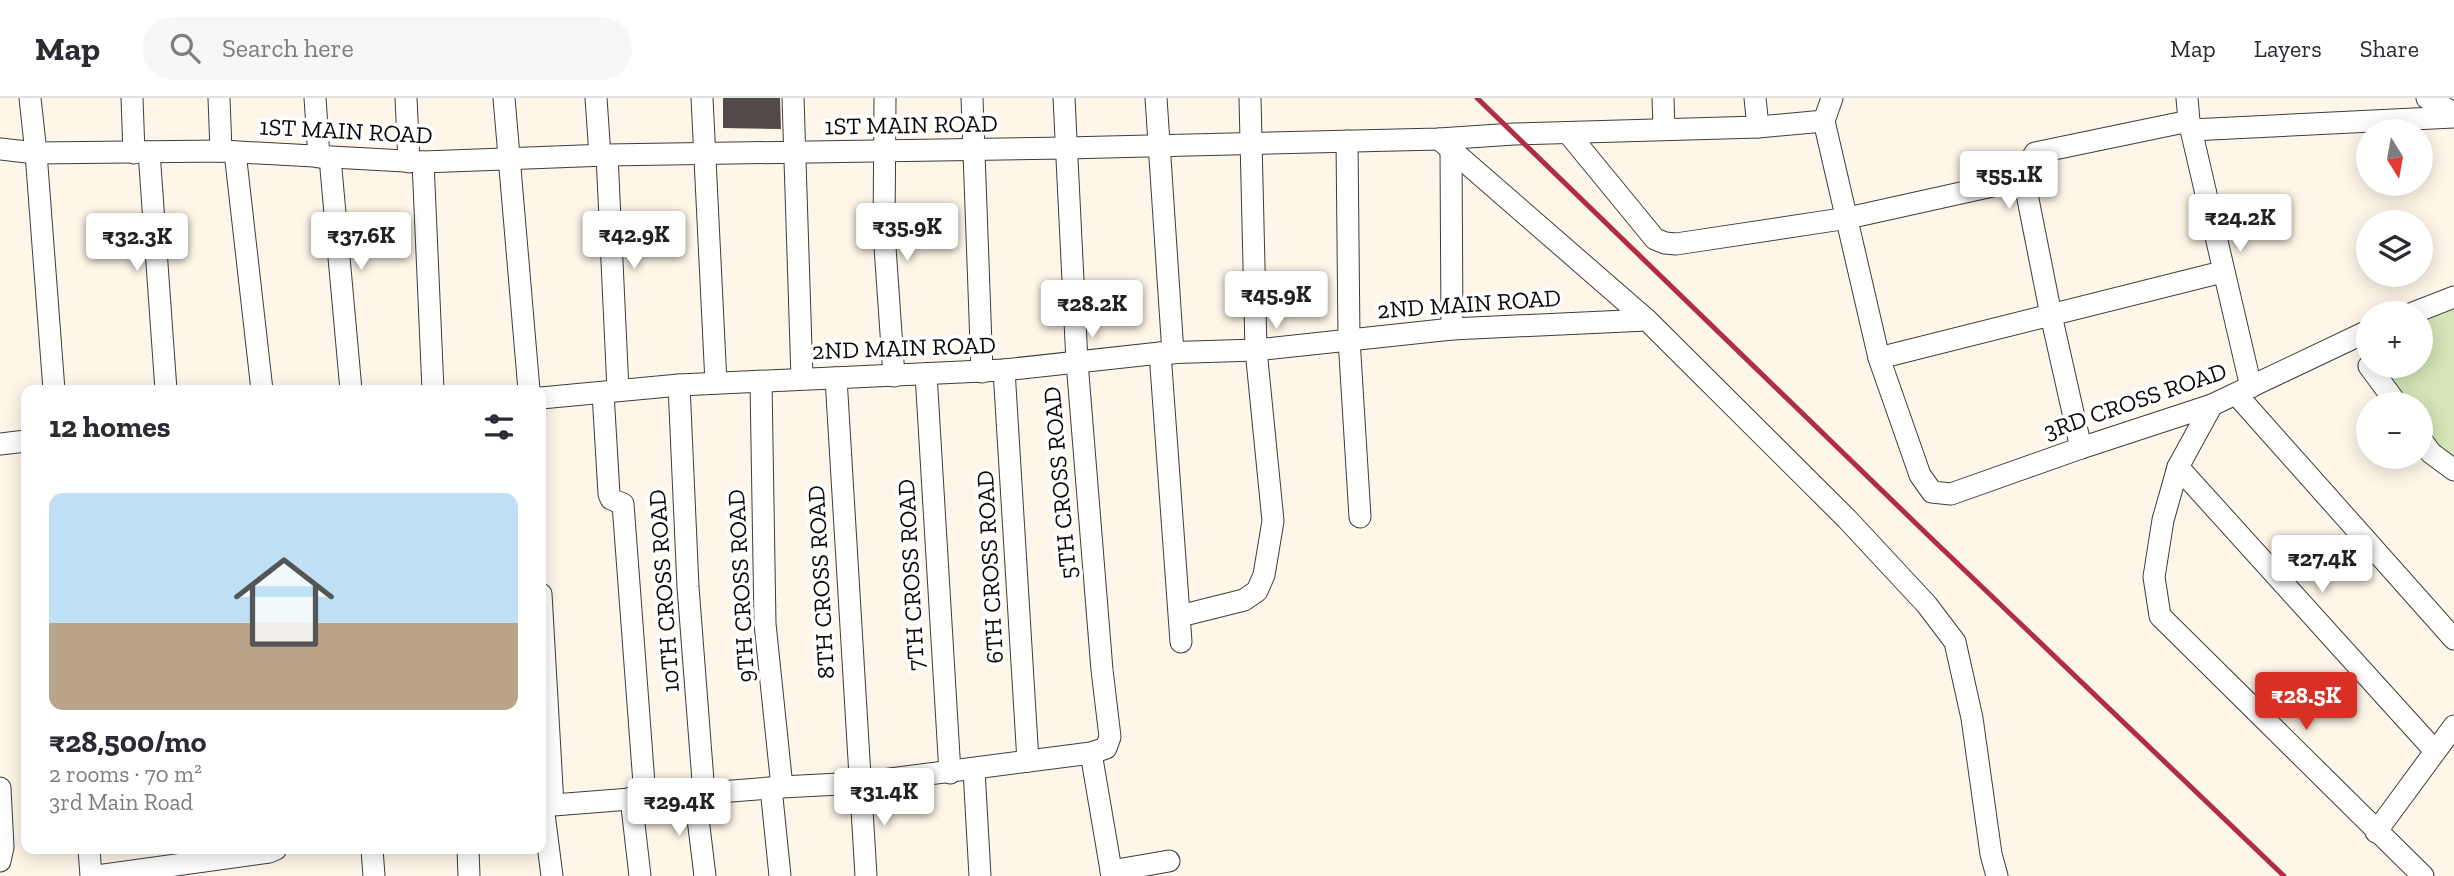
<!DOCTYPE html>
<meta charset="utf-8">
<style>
:root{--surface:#fff;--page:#f7f7f7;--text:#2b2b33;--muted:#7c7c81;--line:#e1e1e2;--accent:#d93025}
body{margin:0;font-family:"Zilla Slab",serif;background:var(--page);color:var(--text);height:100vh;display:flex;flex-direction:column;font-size:26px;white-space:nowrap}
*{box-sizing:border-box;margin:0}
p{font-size:23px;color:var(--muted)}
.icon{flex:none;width:38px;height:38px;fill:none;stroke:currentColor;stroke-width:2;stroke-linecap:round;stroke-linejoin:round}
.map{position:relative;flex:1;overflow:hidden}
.details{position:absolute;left:21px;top:287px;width:525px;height:469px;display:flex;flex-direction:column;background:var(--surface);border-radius:14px;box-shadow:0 4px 18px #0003}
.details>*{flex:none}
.needle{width:46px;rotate:169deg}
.tools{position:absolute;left:2356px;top:21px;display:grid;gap:14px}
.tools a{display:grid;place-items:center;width:77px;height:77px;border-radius:50%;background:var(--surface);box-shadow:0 4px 18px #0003;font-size:35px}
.price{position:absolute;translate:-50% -60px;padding:0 16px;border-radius:7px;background:#fff;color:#222;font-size:23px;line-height:46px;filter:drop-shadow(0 2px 4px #0008)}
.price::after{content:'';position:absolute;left:50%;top:42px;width:21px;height:16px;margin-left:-10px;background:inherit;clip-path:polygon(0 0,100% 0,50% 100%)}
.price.active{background:var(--accent);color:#fff}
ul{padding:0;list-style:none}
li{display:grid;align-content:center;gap:14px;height:371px;padding:0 28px}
li span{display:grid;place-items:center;height:217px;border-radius:14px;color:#555}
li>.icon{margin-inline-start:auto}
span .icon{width:126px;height:126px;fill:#fffc;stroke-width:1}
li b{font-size:30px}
h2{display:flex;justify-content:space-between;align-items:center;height:84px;padding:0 28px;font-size:30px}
header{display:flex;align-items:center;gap:42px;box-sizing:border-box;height:98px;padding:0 35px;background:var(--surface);border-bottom:2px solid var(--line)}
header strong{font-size:33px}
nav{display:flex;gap:38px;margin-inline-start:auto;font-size:24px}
.search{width:490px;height:63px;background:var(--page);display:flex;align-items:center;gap:18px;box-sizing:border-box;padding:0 24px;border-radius:38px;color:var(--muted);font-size:26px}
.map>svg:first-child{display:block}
.green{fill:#d5e5b6}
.building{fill:#524a48}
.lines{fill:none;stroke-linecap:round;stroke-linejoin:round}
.minor-casing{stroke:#3d3d3d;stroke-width:23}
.minor{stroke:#fff;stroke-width:21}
.rail{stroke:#b12c45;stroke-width:5}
.labels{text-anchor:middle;stroke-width:7;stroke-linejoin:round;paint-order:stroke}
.street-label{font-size:24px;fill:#0a0a0a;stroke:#fff}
</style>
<header>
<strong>Map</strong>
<div class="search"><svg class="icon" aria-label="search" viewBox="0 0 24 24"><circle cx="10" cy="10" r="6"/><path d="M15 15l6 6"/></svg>Search here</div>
<nav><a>Map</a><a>Layers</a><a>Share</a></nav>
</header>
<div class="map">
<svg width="2454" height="778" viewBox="0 0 2454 778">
<rect width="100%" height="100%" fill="#fef7e9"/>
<!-- green -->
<polygon class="green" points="2454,199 2454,372 2420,340 2420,306 2397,306 2369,268 2420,268 2420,215"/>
<!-- building -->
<polygon class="building" points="723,0 780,0 781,31 723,30"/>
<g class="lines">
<defs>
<g id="minor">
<polyline points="30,0 36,55 54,292"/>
<polyline points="132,0 134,55"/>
<polyline points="219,0 221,53"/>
<polyline points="315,0 319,59"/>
<polyline points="406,0 409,64"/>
<polyline points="504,0 529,292"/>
<polyline points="596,0 600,58"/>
<polyline points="702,0 716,285"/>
<polyline points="793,0 802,281"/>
<polyline points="885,0 884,135 894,278"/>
<polyline points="972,0 982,274"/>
<polyline points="1156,0 1173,255"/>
<polyline points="1663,0 1664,31"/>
<polyline points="1755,0 1758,29"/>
<polyline points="1832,0 1824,23 1879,260 1920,377 1932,394 1951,396 2081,350 2212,307 2368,233"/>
<polyline points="2187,0 2189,23 2251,289"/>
<polyline points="2427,0 2454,15"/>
<polyline points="2191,32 2454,19"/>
<polyline points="1568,35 1655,141 1665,145 1676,146 1848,120 2024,81"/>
<polyline points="1439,41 1647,222 1847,421 1927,507 1955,544 1972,620 1991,756 1997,778"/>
<polyline points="1347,43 1349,241 1360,419"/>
<polyline points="0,51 36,55 221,53 423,64 607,57 1066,50 1439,41 1514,36 1758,29 1824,23"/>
<polyline points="1451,52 1452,231"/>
<polyline points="149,54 166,292"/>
<polyline points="235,54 262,292"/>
<polyline points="607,57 618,292"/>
<polyline points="330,60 351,292"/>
<polyline points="423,64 433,292"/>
<polyline points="2413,215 2454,199"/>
<polyline points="1160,255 1181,544"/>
<polyline points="1879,260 2222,174"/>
<polyline points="2369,268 2397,306"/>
<polyline points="1004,272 1028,663"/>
<polyline points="926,276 950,675"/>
<polyline points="836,280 866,778"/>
<polyline points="761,284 765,526 782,689"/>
<polyline points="679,287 688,489 704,696"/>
<polyline points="603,295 609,396 611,401 623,406 645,699"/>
<polyline points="2236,296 2454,541"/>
<polyline points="541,300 679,287 1004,272 1160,255 1256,252 1452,231 1647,222"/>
<polyline points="2212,307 2178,369 2163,422 2154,479 2160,518 2423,778"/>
<polyline points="2420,340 2431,355 2454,372"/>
<polyline points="0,346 26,343"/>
<polyline points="2081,350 2051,217 2024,81 2028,67 2035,55 2189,23"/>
<polyline points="2178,369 2435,653"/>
<polyline points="541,496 553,707"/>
<polyline points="1180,518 1244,502 1257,493 1264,477 1273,423 1256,252 1250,0"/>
<polyline points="1091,655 1112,778"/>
<polyline points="974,672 980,778"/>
<polyline points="0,690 3,749 0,763"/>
<polyline points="771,690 780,778"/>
<polyline points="695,696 705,778"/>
<polyline points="631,700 640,778"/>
<polyline points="541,708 782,689 859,685 1091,655 1106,650 1110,639 1102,572 1077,264 1064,0"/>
<polyline points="543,708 552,778"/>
<polyline points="2376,734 2454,628"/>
<polyline points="89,751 91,778"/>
<polyline points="372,751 374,778"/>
<polyline points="468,751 469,778"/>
<polyline points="1111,773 1169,763"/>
<polyline points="97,778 269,754 276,751"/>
</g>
</defs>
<!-- minor casing -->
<use href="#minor" class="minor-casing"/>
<!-- minor -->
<use href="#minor" class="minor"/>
<!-- rail -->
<polyline class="rail" points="1477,0 1932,441 2284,778"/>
</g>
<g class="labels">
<!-- street labels -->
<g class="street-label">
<text transform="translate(911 27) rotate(-1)" y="8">1ST MAIN ROAD</text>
<text transform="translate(346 33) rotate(3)" y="8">1ST MAIN ROAD</text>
<text transform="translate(1469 206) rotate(-4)" y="8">2ND MAIN ROAD</text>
<text transform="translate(904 250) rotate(-2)" y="8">2ND MAIN ROAD</text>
<text transform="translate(2135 303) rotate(-19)" y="8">3RD CROSS ROAD</text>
<text transform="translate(1060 385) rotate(-95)" y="8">5TH CROSS ROAD</text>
<text transform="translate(990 469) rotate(-93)" y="8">6TH CROSS ROAD</text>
<text transform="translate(911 477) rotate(-93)" y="8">7TH CROSS ROAD</text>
<text transform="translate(821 484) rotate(-93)" y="8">8TH CROSS ROAD</text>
<text transform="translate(741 488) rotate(-93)" y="8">9TH CROSS ROAD</text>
<text transform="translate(664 493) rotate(-94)" y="8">10TH CROSS ROAD</text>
</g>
</g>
</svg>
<div class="tools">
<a><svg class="needle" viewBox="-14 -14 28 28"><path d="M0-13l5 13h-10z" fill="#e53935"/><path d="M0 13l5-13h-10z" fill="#7c7c81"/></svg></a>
<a><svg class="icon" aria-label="layers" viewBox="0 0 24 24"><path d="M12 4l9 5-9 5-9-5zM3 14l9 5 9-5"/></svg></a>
<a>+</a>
<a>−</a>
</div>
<b class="price" style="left:2009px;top:113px">₹55.1K</b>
<b class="price" style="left:2240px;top:156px">₹24.2K</b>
<b class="price" style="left:907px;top:165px">₹35.9K</b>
<b class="price" style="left:634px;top:173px">₹42.9K</b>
<b class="price" style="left:361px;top:174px">₹37.6K</b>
<b class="price" style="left:137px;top:175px">₹32.3K</b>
<b class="price" style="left:1276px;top:233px">₹45.9K</b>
<b class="price" style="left:1092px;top:242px">₹28.2K</b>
<b class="price" style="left:2322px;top:497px">₹27.4K</b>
<b class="price active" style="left:2306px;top:634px">₹28.5K</b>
<b class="price" style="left:884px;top:730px">₹31.4K</b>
<b class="price" style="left:679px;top:740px">₹29.4K</b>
<section class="details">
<h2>12 homes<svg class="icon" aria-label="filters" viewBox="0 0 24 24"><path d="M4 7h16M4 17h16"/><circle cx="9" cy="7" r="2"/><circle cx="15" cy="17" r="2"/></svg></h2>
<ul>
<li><span style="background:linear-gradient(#bfe0f5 60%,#b9a48a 0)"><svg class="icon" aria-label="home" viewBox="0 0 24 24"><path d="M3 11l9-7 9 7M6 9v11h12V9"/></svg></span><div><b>₹28,500/mo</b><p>2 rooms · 70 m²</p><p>3rd Main Road</p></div></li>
</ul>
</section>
</div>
